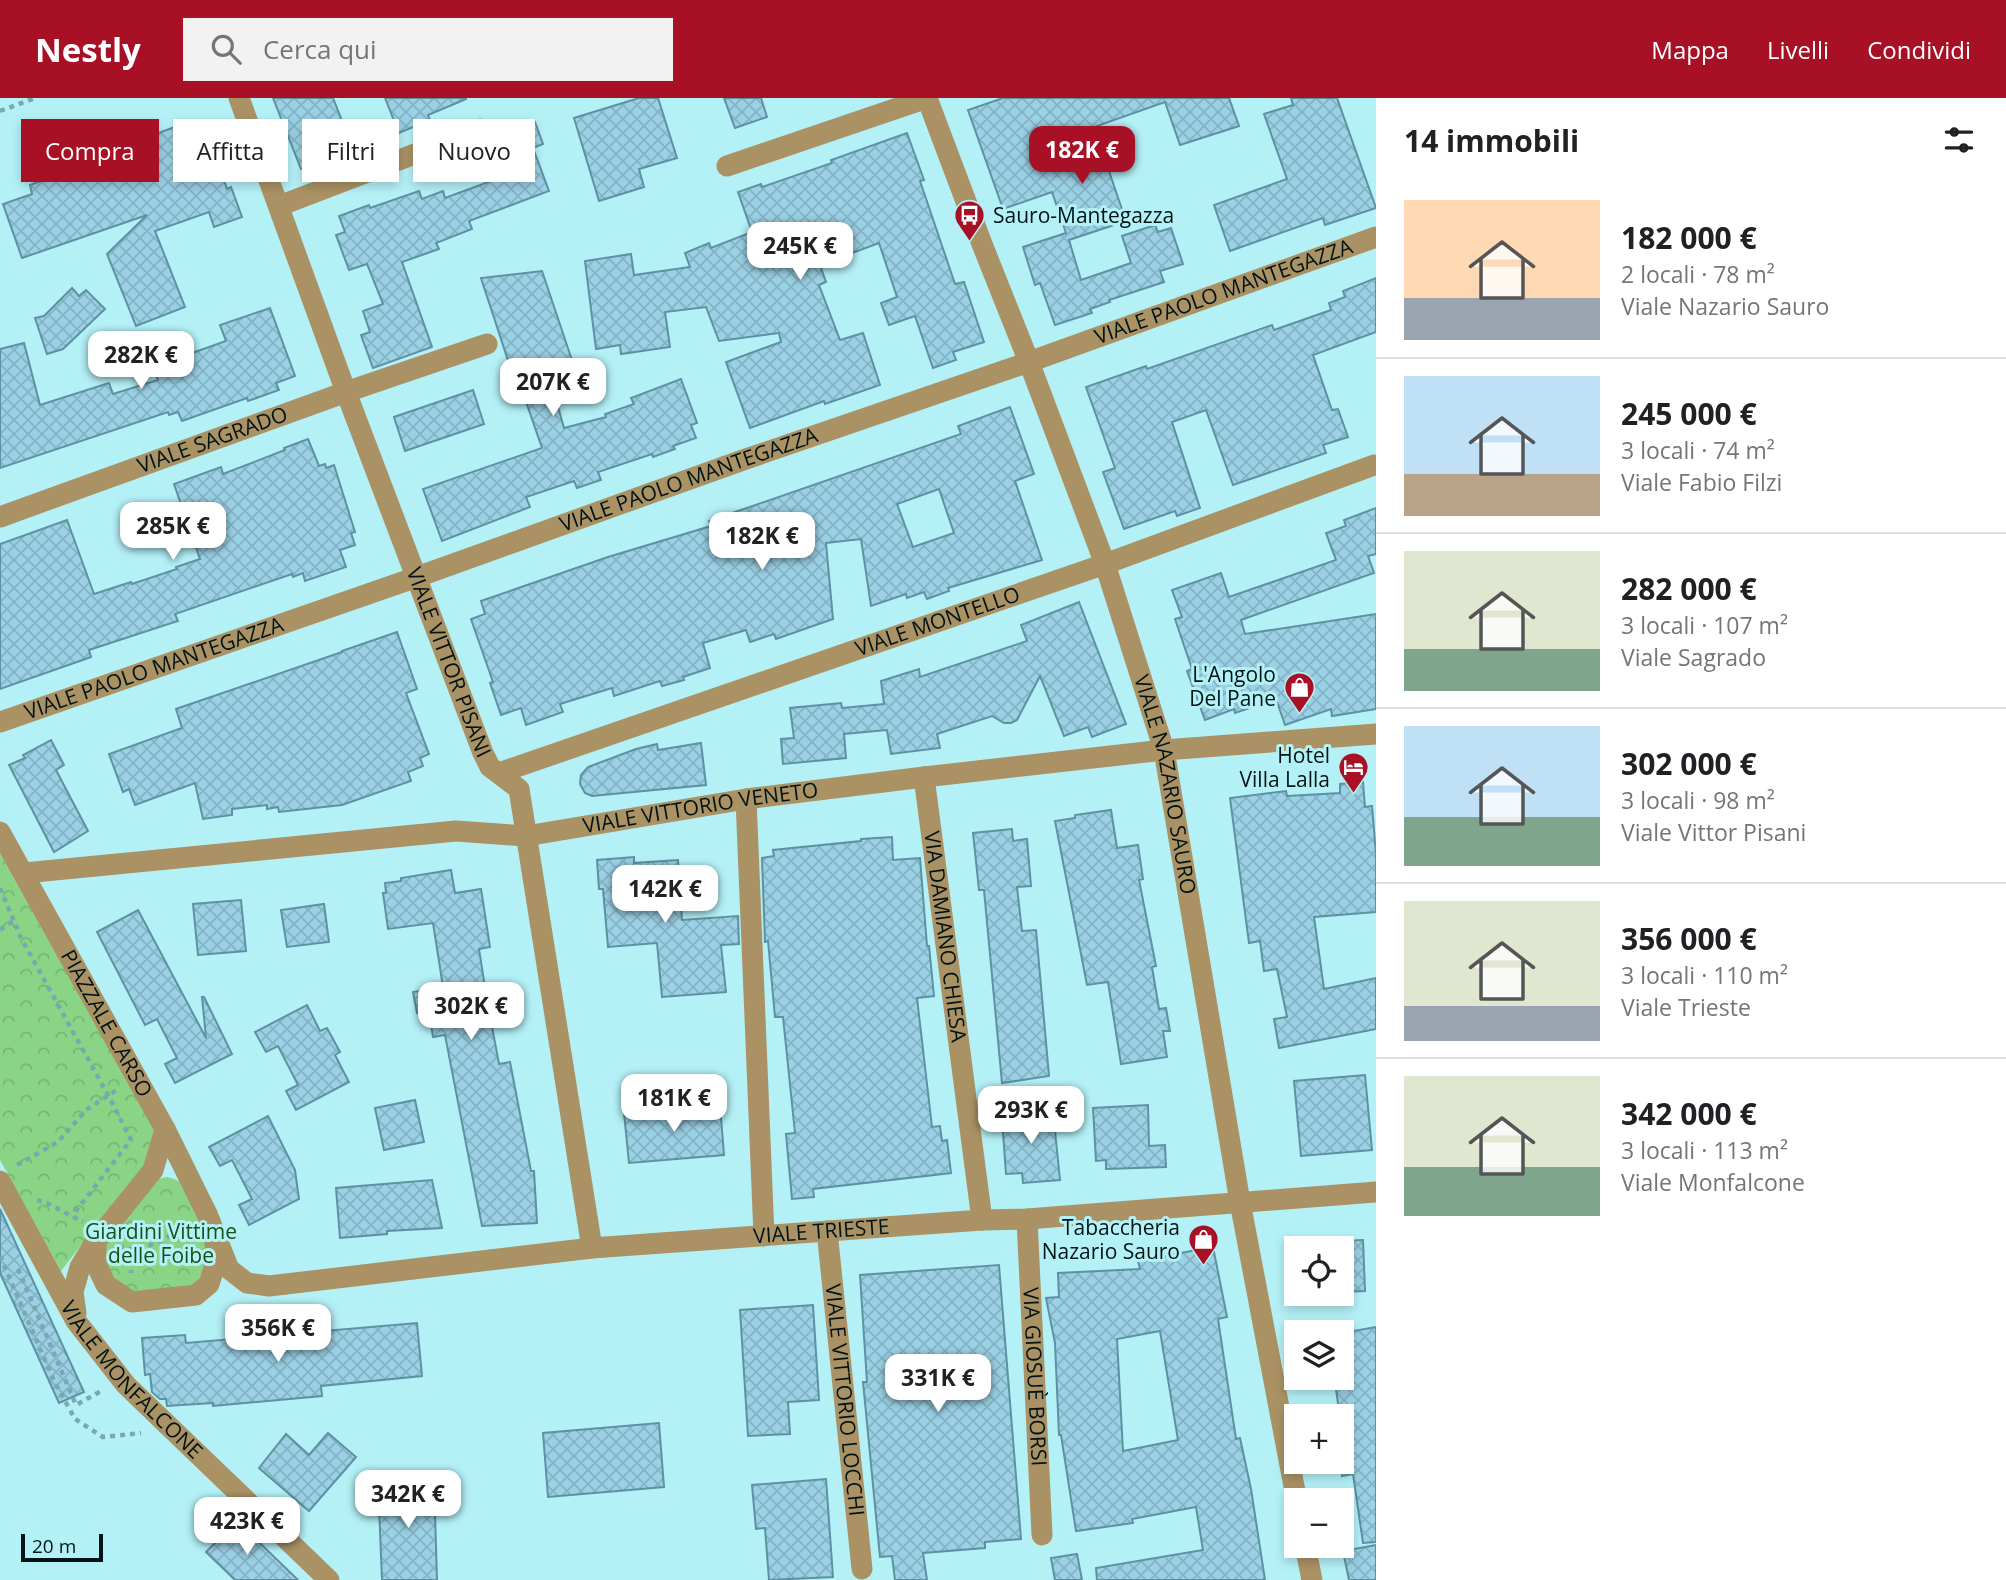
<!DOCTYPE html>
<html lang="it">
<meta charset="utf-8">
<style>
:root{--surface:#fff;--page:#f2f2f2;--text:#202124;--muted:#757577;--line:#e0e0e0;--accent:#a71025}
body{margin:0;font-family:"Open Sans",sans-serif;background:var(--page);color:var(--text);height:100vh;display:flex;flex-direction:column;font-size:26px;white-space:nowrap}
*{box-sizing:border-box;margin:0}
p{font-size:23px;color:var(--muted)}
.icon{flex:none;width:38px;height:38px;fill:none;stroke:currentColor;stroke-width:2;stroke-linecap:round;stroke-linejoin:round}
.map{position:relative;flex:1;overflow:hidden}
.sheet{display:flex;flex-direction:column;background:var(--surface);width:630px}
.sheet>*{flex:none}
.hud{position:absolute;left:21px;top:21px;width:665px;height:63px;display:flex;gap:14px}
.buttons{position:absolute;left:1284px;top:1138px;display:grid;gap:14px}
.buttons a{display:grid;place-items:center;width:70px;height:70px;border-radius:0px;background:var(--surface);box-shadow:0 4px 10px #0003;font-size:35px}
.scale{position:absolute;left:21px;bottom:18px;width:82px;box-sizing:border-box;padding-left:7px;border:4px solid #001416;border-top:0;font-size:19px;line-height:24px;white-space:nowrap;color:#001416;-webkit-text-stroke:5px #b4f1f7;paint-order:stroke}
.price{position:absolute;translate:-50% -60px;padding:0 16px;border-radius:14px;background:#fff;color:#222;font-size:23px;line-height:46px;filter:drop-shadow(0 2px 4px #0008)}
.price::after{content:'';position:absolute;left:50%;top:42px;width:21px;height:16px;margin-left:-10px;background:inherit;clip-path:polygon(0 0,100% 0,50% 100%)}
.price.on{background:var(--accent);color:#fff}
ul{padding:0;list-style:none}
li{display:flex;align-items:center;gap:21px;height:175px;padding:0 28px}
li+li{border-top:2px solid var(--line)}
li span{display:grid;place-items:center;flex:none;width:196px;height:140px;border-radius:0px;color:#555}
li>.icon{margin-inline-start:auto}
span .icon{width:84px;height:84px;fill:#fffc;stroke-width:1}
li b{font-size:30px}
h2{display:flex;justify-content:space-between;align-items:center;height:84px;padding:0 28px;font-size:30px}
.pill{padding:0 24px;border-radius:0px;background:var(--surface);box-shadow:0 4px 10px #0003;font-size:24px;line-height:63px}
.pill.on{background:var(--accent);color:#fff}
header{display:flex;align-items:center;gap:42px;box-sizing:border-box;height:98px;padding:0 35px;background:var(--accent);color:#fff}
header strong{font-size:33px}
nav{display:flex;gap:38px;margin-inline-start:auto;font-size:24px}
.search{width:490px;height:63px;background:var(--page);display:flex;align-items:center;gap:18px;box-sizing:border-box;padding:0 24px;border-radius:0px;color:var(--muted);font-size:26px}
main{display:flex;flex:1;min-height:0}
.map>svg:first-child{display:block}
.park{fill:url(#park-crowns)}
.building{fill:url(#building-cross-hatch);stroke:#5d91a4;stroke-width:2;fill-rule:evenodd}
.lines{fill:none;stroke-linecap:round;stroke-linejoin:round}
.path{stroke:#79a9ae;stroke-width:4.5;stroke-dasharray:5 5;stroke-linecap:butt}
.street{stroke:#ab9264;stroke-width:21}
.labels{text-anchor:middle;stroke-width:6;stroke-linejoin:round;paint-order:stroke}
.poi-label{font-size:21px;fill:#001416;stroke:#b4f1f7;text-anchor:end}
.street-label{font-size:21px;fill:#001416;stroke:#b4f1f7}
.park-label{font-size:21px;fill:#165215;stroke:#b4f1f7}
</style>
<header>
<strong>Nestly</strong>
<div class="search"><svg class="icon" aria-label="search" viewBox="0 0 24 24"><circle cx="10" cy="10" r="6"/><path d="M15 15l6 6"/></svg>Cerca qui</div>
<nav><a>Mappa</a><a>Livelli</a><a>Condividi</a></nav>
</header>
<main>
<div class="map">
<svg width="1376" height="1482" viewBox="0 0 1376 1482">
<defs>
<pattern id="park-crowns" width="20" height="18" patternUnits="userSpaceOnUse" patternTransform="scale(1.75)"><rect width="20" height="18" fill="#8ad585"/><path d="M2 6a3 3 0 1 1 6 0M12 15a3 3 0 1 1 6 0" fill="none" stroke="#75b672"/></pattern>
<pattern id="building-cross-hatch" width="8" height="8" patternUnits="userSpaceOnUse" patternTransform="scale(1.75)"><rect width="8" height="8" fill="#9bd1e5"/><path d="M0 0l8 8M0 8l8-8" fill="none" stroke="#84b3c4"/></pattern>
</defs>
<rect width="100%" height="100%" fill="#b4f1f7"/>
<!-- park -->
<g class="park">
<polygon points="0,756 154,1031 144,1067 61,1173 0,1062"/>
<polygon points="168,1079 179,1083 203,1127 207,1161 201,1182 192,1190 130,1194 111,1180 103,1162 105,1145 156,1081"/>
</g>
<!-- building -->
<g class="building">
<polygon points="273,0 333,0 346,33 318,44 325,61 301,71"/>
<polygon points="385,0 466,0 466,1 428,17 430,22 399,35"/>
<polygon points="639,0 658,0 677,60 639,71 644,89 599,103 574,20"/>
<polygon points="724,0 761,0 767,19 735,30"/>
<polygon points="1003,0 1229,0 1239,28 1180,47 1165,4 1094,29 1126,123 1069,142 1081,182 1131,165 1122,138 1155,127 1158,134 1171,130 1183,166 1160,173 1164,184 1109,202 1110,204 1090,211 1092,215 1055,227 1040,185 1035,187 1023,149 1066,135 1052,94 1003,111 968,12"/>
<polygon points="1291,0 1337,0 1376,110 1325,127 1323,120 1230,153 1214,107 1287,81 1264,16 1293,7"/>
<polygon points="207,23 217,50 214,52 227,91 231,89 242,119 214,129 209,114 155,133 185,209 136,228 107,156 147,117 22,160 3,106 32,96 30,87 74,71 70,60 125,40 128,46 183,26 185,31"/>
<polygon points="535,24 543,46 533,50 549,93 469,123 472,131 436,145 439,151 402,164 432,249 373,270 361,237 370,234 363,213 383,206 367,166 349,172 336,137 345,134 339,118 369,107 370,110 419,93 422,101 443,93 445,100 494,82 489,70 499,67 491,46 511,39 510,34"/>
<polygon points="907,35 924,82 920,83 955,186 964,184 984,244 953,254 956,262 933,270 915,218 889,227 881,205 897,199 879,145 820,167 826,184 819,187 840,242 863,235 880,287 825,306 824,303 750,330 726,264 781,244 779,235 719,243 706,209 665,214 670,249 621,256 620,247 596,251 585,163 631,156 634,177 690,169 685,155 709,145 711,150 752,134 738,94 761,86 762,89 832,65 831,62"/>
<polygon points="542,173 578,280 552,288 564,330 606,319 605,316 634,306 631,300 681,281 697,325 691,327 696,340 673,348 675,351 653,359 652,356 598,374 601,382 577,390 574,383 526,399 530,409 442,443 423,391 542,350 524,298 520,299 481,180"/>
<polygon points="1376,180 1376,234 1313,257 1332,312 1338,311 1348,339 1323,347 1326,355 1233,387 1206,312 1172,324 1200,410 1177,418 1175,413 1124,431 1103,374 1115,370 1086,289 1146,268 1147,271 1272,227 1274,232 1331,212 1329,205 1345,199 1343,193"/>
<polygon points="72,190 79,198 86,192 105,211 63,251 47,256 35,220 44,218"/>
<polygon points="270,210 295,278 276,285 279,292 248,303 247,300 182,323 178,314 169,317 168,314 0,370 0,251 24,245 40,307 109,285 113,296 158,282 154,273 182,263 181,259 226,243 220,227"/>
<polygon points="473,292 484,326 405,353 394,319"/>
<path d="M 1010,309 L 1034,376 L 1015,383 L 1042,462 L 948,490 L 949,493 L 927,501 L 924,494 L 907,500 L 906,496 L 871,508 L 861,441 L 826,445 L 833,521 L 776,541 L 774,536 L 750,544 L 746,532 L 703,545 L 710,570 L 683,579 L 684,582 L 662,588 L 660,583 L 614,598 L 612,590 L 560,606 L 563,614 L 526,627 L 521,610 L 501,617 L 490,585 L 493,584 L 471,521 L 485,516 L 481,503 L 608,459 L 711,428 L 709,423 L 961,336 L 958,328 ZM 939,391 L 954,435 L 913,449 L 897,406 Z"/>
<polygon points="308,341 319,368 325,366 326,370 334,367 355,434 351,435 355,447 340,452 346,469 305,483 303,475 293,479 292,476 175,516 178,523 89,552 91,559 0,591 0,446 67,422 94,496 131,484 132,486 177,471 176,469 200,461 174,386 221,369 223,376 285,352 284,350"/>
<polygon points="1376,410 1376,456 1368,458 1374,475 1241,522 1245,536 1376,516 1376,611 1332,618 1331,611 1285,627 1276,601 1235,615 1234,611 1205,622 1187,573 1192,571 1175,521 1182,519 1172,492 1221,475 1229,499 1336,462 1326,435 1346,428 1344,422"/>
<polygon points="1079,504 1126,626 1092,639 1088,629 1064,638 1040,578 1017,622 1011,625 1004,625 992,618 937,636 940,650 891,656 887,632 844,636 846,660 783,666 781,641 794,640 790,610 841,605 842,610 884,606 881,583 919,571 920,579 1027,543 1021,527"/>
<polygon points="397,534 417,591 406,595 429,656 420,660 423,668 408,674 411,683 342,707 279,714 278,709 267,711 267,707 232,711 232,717 203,721 195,685 135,707 129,691 123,694 109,656 182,630 176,611 342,554 342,553"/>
<polygon points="51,642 64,667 56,672 88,733 54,754 9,667 25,660 23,657"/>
<polygon points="701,645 706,687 592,698 585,695 580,686 581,677 588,669 636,651 657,646 658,652"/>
<polygon points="1363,684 1365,709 1372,708 1376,756 1376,814 1314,819 1324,891 1376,880 1376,931 1279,950 1274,921 1287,919 1277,871 1264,873 1260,843 1249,845 1230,700 1286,693 1287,698 1340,695 1340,686"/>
<polygon points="1111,712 1117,750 1138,747 1143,781 1139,782 1156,868 1152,869 1159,911 1166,910 1170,933 1163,933 1167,959 1121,966 1108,884 1087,887 1055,723 1075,720 1075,717"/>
<polygon points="1012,731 1013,743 1027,741 1031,788 1017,789 1022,833 1036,832 1049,978 1002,985 984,792 979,792 973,735"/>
<polygon points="892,739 893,762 920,760 927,848 929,848 934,898 917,900 932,1029 940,1028 942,1043 947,1042 951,1075 813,1091 814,1099 792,1101 786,1036 795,1035 783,919 775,919 768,843 765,844 762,760 774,758 773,752 861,743 861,741"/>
<polygon points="634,759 634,765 678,762 682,822 738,818 739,846 721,847 726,894 662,899 657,845 608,849 603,791 599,791 597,762"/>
<polygon points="451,772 455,795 481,791 490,849 479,851 486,896 491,895 495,917 490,918 499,966 510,964 531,1073 534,1073 537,1125 482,1128 445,937 433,939 429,913 417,915 413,894 443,889 433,825 388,831 383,795 386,795 385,785 401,783 401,780"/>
<polygon points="241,802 246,853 198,857 193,806"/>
<polygon points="324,806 329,844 287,849 281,812"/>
<polygon points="138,812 206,940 202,899 204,899 232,956 175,985 165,966 177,960 157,921 145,927 97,834"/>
<polygon points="307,907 320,933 327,930 340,954 335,957 349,984 296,1012 286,993 298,987 278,948 266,954 255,934"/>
<polygon points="1365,977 1372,1052 1301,1058 1294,983"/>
<polygon points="415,1002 424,1044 384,1052 375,1010"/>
<polygon points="720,1007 724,1057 629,1065 624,1015"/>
<polygon points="1148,1007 1149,1048 1165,1047 1166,1069 1106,1071 1106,1062 1096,1063 1093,1010"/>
<polygon points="1053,1013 1060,1082 1023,1085 1022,1075 1006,1076 1002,1021 1006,1021 1005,1015"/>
<polygon points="268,1018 295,1072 299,1101 249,1127 239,1107 252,1101 232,1062 220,1068 209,1049"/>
<polygon points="432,1082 442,1130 387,1133 387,1136 340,1140 336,1090"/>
<polygon points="0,1111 84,1294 59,1305 0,1175"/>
<polygon points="1363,1142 1365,1193 1342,1194 1342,1143"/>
<path d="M 1213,1149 L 1227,1219 L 1218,1221 L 1236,1341 L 1240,1340 L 1251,1391 L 1265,1482 L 1097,1482 L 1096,1470 L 1203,1452 L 1196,1409 L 1132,1421 L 1133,1425 L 1076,1433 L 1061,1337 L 1059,1337 L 1055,1245 L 1046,1200 L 1059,1199 L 1058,1175 L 1140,1171 L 1138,1163 ZM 1160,1233 L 1178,1342 L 1123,1353 L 1117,1241 Z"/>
<polygon points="999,1167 1021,1441 985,1444 985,1450 923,1455 927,1482 895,1482 892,1458 880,1459 863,1284 867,1284 860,1177"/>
<polygon points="813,1207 819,1302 788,1304 790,1336 748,1338 740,1212"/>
<polygon points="417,1225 422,1278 321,1288 322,1298 213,1308 213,1305 167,1308 166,1301 160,1301 152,1294 150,1276 145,1277 142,1240 185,1237 186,1245"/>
<polygon points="1376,1229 1376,1444 1363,1445 1353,1376 1342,1378 1342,1318 1340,1318 1334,1279 1342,1279 1342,1235"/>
<polygon points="659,1325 664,1389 548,1399 543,1335"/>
<polygon points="328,1335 356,1359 309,1413 259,1370 286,1336 309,1357"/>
<polygon points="434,1381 437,1482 382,1482 378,1384"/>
<polygon points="826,1381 833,1479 769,1482 765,1430 756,1431 752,1387"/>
<polygon points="237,1423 298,1482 235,1482 206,1454"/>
<polygon points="1376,1447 1376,1482 1349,1482 1343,1453"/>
<polygon points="1077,1456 1082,1482 1055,1482 1051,1460"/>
</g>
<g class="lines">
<!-- path -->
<g class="path">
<polyline points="0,13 35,0"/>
<polyline points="0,790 21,840 108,997 131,1042 72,1118"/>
<polyline points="0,832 15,822"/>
<polyline points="17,1067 58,1044 86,1012 118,991"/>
<polyline points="37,1102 47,1105 83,1124"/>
<path d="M 119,1148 C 142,1158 169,1137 189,1128"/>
<polyline points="131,1152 131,1175"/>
<polyline points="0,1158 54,1283 75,1321 103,1339 141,1335"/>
<polyline points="18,1171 76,1307 101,1293"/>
</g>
<!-- street -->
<g class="street">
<path id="s1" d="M 239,0 L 346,294 L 483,655 L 490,669 L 519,691 L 592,1150"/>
<path id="s2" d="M 927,0 L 982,146 L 1029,264 L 1105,466 L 1164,652 L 1240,1104 L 1297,1404"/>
<polyline points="727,68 927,0"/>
<polyline points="279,108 480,31"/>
<path id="s3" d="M 0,419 L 346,294 L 487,246"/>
<path id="s4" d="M 0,624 L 417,479 L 743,362 L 1029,264 L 1376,139"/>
<path id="s5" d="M 499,675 L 1105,466 L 1374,367"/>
<path id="s6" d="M 924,679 L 982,1122"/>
<polyline points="746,701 764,1138"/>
<path id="s7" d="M 0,734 L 165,1031 L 208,1118 L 229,1171 L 247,1185 L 269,1188 L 592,1150 L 982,1122 L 1027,1121 L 1376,1094"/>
<path id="s8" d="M 24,775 L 456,733 L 526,738 L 746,701 L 924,679 L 1164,652 L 1376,636"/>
<path id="s9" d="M 0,1083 L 76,1223 L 126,1287 L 329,1482"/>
<path id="s10" d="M 1027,1121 L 1042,1437"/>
<path id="s11" d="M 827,1133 L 862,1471"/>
<polyline points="96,1143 96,1166 106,1187 132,1204 196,1197 209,1186 216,1164 215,1145"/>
<polyline points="76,1215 73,1194 80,1169 96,1143 153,1072 165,1031"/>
<polyline points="1305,1447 1312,1482"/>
</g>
</g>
<!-- icons -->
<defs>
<symbol id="bus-pin" viewBox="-11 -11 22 30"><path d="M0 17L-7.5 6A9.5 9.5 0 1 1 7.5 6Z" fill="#a71025" stroke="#b4f1f7"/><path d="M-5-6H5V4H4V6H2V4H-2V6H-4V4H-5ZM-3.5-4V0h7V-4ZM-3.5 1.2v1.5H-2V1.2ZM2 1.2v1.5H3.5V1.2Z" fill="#fff"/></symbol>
<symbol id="shop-pin" viewBox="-11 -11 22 30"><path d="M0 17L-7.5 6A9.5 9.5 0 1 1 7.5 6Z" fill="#a71025" stroke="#b4f1f7"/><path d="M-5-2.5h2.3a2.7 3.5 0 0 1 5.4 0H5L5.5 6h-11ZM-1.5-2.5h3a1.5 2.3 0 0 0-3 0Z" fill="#fff"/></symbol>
<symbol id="hotel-pin" viewBox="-11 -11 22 30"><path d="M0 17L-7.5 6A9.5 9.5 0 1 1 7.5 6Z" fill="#a71025" stroke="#b4f1f7"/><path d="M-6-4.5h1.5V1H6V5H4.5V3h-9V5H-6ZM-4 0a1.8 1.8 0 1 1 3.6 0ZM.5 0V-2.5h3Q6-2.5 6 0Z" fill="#fff"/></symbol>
</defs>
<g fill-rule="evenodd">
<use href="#bus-pin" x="952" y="100" width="35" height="47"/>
<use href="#shop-pin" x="1282" y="572" width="35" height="47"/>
<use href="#hotel-pin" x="1336" y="652" width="35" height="47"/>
<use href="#shop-pin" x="1186" y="1124" width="35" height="47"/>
</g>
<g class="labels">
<!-- poi labels -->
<g class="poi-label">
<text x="993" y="125" text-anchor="start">Sauro-Mantegazza</text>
<text x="1276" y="584">L'Angolo<tspan x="1276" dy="24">Del Pane</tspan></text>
<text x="1330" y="665">Hotel<tspan x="1330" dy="24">Villa Lalla</tspan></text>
<text x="1180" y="1137">Tabaccheria<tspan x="1180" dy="24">Nazario Sauro</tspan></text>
</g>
<!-- street labels -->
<g class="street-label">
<text dy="7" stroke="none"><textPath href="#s4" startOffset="1297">VIALE PAOLO MANTEGAZZA</textPath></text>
<text dy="7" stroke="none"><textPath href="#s3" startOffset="226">VIALE SAGRADO</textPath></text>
<text dy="7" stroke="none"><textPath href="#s4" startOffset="730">VIALE PAOLO MANTEGAZZA</textPath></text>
<text dy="7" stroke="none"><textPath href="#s5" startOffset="464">VIALE MONTELLO</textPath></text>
<text dy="7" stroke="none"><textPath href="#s1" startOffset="602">VIALE VITTOR PISANI</textPath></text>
<text dy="7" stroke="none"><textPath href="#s4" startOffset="163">VIALE PAOLO MANTEGAZZA</textPath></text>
<text dy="7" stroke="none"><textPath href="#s2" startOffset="728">VIALE NAZARIO SAURO</textPath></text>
<text dy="7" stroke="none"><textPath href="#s8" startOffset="681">VIALE VITTORIO VENETO</textPath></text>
<text dy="7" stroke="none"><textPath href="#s6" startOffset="161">VIA DAMIANO CHIESA</textPath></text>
<text dy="7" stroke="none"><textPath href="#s7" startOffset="219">PIAZZALE CARSO</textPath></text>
<text dy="7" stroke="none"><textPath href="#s7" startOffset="1094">VIALE TRIESTE</textPath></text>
<text dy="7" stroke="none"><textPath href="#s10" startOffset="158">VIA GIOSUÈ BORSI</textPath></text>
<text dy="7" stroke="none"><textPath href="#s9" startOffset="240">VIALE MONFALCONE</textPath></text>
<text dy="7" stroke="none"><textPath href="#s11" startOffset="170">VIALE VITTORIO LOCCHI</textPath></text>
</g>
<!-- park labels -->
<g class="park-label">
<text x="161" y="1141">Giardini Vittime<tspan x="161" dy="24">delle Foibe</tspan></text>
</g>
</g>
</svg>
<div class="buttons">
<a><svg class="icon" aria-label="locate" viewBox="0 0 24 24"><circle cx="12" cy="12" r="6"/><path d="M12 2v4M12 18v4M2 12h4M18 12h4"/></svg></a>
<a><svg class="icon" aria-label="layers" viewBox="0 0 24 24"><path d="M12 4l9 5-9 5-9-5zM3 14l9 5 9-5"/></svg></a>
<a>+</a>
<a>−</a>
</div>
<div class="scale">20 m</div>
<b class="price on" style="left:1082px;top:88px">182K €</b>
<b class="price" style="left:800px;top:184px">245K €</b>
<b class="price" style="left:141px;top:293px">282K €</b>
<b class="price" style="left:553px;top:320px">207K €</b>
<b class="price" style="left:173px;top:464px">285K €</b>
<b class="price" style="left:762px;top:474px">182K €</b>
<b class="price" style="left:665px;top:827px">142K €</b>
<b class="price" style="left:471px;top:944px">302K €</b>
<b class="price" style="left:674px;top:1036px">181K €</b>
<b class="price" style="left:1031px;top:1048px">293K €</b>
<b class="price" style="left:278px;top:1266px">356K €</b>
<b class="price" style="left:938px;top:1316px">331K €</b>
<b class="price" style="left:408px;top:1432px">342K €</b>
<b class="price" style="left:247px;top:1459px">423K €</b>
<div class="hud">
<a class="pill on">Compra</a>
<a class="pill">Affitta</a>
<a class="pill">Filtri</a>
<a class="pill">Nuovo</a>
</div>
</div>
<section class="sheet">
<h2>14 immobili<svg class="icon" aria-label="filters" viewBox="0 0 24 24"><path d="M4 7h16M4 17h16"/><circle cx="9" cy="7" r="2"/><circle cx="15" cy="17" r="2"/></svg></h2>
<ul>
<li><span style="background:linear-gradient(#ffd9b3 70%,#9aa5b1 0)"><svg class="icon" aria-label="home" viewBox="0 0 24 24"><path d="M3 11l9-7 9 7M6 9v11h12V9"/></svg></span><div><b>182 000 €</b><p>2 locali · 78 m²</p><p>Viale Nazario Sauro</p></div></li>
<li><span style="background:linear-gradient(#bfe0f5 70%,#b9a48a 0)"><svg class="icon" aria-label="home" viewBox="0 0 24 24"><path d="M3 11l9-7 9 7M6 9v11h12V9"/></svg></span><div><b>245 000 €</b><p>3 locali · 74 m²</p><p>Viale Fabio Filzi</p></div></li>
<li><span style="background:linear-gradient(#dfe7d0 70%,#7fa58c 0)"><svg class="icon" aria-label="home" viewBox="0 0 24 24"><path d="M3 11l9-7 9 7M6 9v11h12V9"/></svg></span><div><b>282 000 €</b><p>3 locali · 107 m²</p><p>Viale Sagrado</p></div></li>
<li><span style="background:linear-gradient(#bfe0f5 65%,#7fa58c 0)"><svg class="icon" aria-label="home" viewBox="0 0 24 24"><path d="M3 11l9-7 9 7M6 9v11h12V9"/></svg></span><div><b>302 000 €</b><p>3 locali · 98 m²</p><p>Viale Vittor Pisani</p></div></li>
<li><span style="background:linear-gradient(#dfe7d0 75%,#9aa5b1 0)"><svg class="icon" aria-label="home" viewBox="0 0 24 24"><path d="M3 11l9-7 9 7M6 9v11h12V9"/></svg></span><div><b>356 000 €</b><p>3 locali · 110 m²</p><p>Viale Trieste</p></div></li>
<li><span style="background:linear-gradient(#dfe7d0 65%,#7fa58c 0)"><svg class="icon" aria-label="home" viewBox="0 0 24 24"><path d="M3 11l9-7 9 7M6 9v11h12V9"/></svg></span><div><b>342 000 €</b><p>3 locali · 113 m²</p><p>Viale Monfalcone</p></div></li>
</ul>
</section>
</main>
